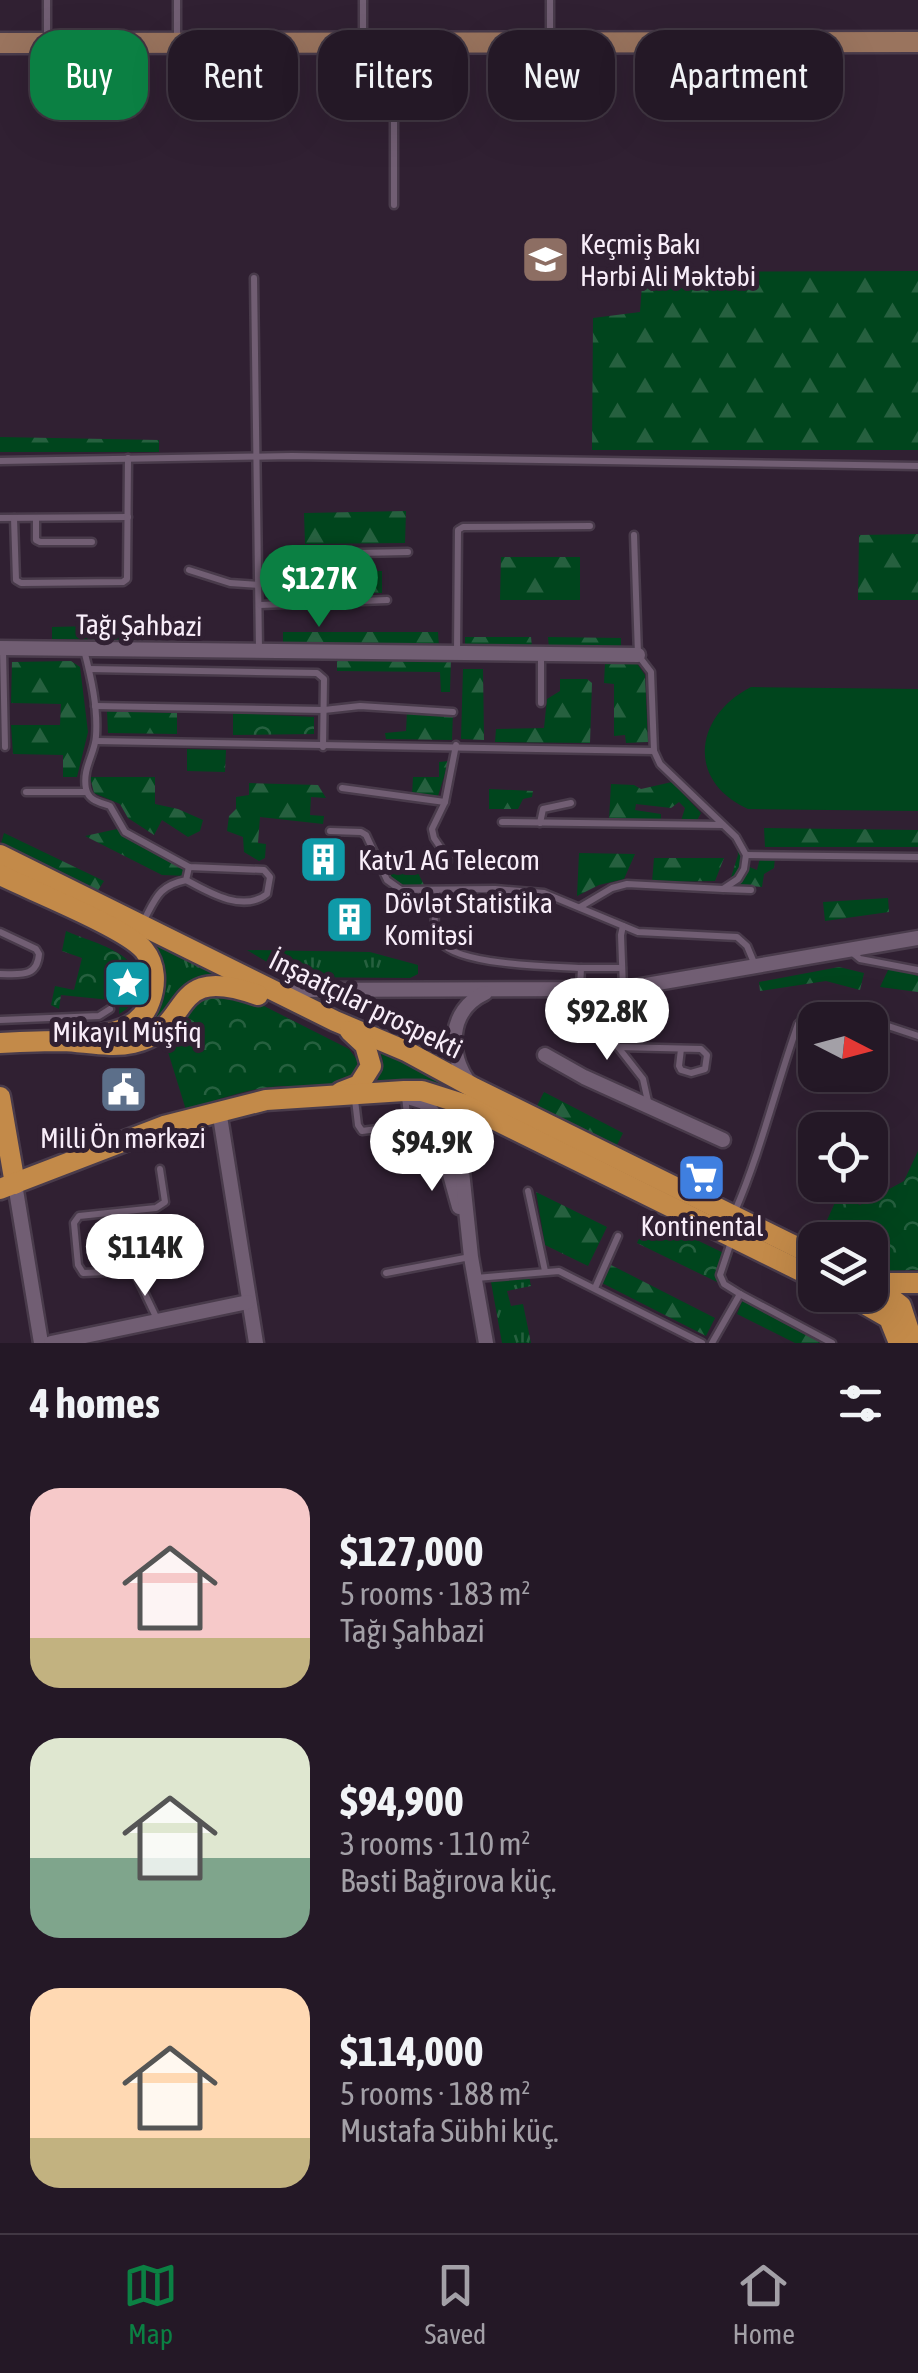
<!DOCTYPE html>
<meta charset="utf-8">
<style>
:root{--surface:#241826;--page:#2c212e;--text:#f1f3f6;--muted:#a3a0a7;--line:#413743;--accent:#0b8043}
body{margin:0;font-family:"Asap Condensed",sans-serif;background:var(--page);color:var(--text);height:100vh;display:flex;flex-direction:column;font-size:38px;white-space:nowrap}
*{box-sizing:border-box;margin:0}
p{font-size:32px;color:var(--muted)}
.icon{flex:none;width:55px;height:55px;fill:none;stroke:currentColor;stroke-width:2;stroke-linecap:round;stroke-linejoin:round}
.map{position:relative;height:1343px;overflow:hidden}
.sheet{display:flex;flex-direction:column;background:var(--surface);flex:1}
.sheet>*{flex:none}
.guide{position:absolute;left:30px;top:30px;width:860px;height:90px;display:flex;gap:20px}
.needle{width:65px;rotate:96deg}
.controls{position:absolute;left:798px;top:1002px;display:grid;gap:20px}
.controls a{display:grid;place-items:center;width:90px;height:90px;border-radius:20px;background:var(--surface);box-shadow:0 10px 40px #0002,0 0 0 2px var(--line);font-size:50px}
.price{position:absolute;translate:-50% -85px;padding:0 22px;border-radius:35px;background:#fff;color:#222;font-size:32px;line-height:65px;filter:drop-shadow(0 2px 5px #0008)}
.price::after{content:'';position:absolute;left:50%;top:60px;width:30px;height:22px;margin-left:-15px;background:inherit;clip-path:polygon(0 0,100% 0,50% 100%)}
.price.current{background:var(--accent);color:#fff}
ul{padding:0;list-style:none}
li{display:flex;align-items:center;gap:30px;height:250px;padding:0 30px}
li span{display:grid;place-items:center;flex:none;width:280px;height:200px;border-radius:30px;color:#555}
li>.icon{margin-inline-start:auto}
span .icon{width:120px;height:120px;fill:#fffc;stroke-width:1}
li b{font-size:42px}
h2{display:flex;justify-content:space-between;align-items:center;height:120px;padding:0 30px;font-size:42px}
.pill{padding:0 35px;border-radius:30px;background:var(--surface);box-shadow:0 10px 40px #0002,0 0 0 2px var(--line);font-size:35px;line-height:90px}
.pill.current{background:var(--accent);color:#fff}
.menu{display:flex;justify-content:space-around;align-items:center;height:140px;border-top:2px solid var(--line);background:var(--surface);font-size:28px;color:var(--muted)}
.menu a{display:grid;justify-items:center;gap:5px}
.menu .current{color:var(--accent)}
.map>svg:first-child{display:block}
.grass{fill:url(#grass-tufts)}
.forest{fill:url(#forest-firs)}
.park{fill:url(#park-crowns)}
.garden{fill:#00451d}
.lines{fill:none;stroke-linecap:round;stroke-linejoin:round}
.service-casing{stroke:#493b4b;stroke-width:11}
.minor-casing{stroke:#493b4b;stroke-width:19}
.secondary-casing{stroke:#493b4b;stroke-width:25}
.primary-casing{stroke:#493b4b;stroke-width:25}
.service{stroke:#715e73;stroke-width:6}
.minor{stroke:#715e73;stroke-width:14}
.secondary{stroke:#9a745e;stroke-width:20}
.primary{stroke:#c38a49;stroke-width:20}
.labels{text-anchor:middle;stroke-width:10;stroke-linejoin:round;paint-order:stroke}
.poi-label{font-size:28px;fill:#f8edf9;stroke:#302032;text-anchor:start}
.street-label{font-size:28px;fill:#f8edf9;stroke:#302032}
</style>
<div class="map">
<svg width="918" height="1343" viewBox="0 0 918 1343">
<defs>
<pattern id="grass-tufts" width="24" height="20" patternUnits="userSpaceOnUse" patternTransform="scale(2.5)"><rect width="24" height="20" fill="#00451d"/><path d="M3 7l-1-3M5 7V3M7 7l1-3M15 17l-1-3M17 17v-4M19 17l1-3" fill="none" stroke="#26603f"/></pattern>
<pattern id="forest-firs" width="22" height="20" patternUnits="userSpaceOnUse" patternTransform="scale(2.5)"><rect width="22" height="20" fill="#00451d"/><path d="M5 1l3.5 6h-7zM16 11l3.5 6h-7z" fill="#26603f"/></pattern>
<pattern id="park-crowns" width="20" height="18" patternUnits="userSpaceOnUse" patternTransform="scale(2.5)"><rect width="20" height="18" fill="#00451d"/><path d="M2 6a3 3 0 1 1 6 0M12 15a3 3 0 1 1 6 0" fill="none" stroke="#26603f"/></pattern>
</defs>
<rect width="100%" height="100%" fill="#302032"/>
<!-- grass -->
<g class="grass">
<path d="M 147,938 L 227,976 C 180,977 176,1021 136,1032 L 163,967 L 159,955 Z"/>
<polygon points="247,950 370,952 418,965 418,974 410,978 292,977"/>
<polygon points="379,1049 449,1084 377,1082 383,1061"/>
<polygon points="529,1276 531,1286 507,1291 511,1306 523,1304 531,1343 502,1343 491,1282"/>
</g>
<!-- forest -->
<g class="forest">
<polygon points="918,271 918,450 592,450 593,318 640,312 643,272"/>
<polygon points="0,437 159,440 159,452 0,452"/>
<polygon points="406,511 405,543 305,544 304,513"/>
<polygon points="918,534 918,600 858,600 859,535"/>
<polygon points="501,557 580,557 580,600 500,600"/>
<polygon points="382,571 382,593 315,593 316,572"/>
<polygon points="135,625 135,640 52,639 52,627"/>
<polygon points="283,632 438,632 439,647 283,645"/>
<polygon points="465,637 531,637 532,647 465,647"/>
<polygon points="548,637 621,638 621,648 549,648"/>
<polygon points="337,658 451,659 450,692 441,692 440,672 337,671"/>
<polygon points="71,661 80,667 88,732 77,777 63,777 63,755 13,754 11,725 60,725 61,704 11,703 12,662"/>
<polygon points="636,662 645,675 648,742 626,743 625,735 614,736 614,684 604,683 605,663"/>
<polygon points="463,669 483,669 484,740 461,739"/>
<polygon points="560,679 587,679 592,683 590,743 495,742 496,729 544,728 547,699 560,691"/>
<polygon points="107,711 177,713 177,734 108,733"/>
<polygon points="407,712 453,712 452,740 386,739 385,733 406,731"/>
<polygon points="187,749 226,750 225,772 187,771"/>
<polygon points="449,761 437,799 412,795 413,777 439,777 439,762"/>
<polygon points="90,777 155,777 155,804 178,809 203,820 200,831 188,837 162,820 154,835 128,818 120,804 94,793"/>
<polygon points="672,782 701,813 696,822 681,821 685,808 679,802 671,808 636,804 635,810 661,814 661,820 609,820 611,784 634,785 641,789"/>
<polygon points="249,783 318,785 326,798 311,797 310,815 324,816 323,824 260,817 258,843 266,844 265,858 259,861 244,852 243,837 227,831 229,816 236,809 236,797 249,795"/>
<polygon points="489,789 533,791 532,797 523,799 518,809 489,809"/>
<polygon points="764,828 918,830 918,847 765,847"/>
<polygon points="117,829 163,855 189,864 188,876 162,875 85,836"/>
<polygon points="4,833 104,881 95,895 0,847"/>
<polygon points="737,842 748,850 747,866 757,870 761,854 775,857 774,868 764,874 762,887 729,884 738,855"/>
<polygon points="579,853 635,854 624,879 599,885 577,896"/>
<path d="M 402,858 L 406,866 L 413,863 L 424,885 C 404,886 394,887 387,867 Z"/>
<polygon points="654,858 724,858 715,881 652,882"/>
<polygon points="888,898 889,912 825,921 823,902"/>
<polygon points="890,966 918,976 918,992 880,987"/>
<polygon points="839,967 864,973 860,990 826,981 760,991 759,982"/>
<polygon points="544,1092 623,1133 614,1151 535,1110"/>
<polygon points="536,1192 607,1227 588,1266 545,1245"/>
<polygon points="611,1265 715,1318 706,1336 602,1283"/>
<polygon points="743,1299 824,1343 795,1343 737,1314"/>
</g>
<!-- park -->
<g class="park">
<polygon points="233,713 314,717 314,734 233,735"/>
<path d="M 66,931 C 92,943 146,953 138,990 C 135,1002 129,1008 119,1014 L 120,1001 L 61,995 L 59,1009 L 51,1005 L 55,986 L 74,990 L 82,958 L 62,951 Z"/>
<path d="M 213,993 L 260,1004 L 349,1049 L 357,1060 L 357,1073 C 334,1093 292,1082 264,1088 C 237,1092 212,1102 186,1110 L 164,1039 L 196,1001 Z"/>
<polygon points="918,1151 918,1270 881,1271 870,1266 870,1240 818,1240 838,1196 860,1205 904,1181"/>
<polygon points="649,1217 732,1257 719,1283 637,1243"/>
</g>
<!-- garden -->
<path class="garden" d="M 751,687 L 918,689 L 918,811 L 748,809 C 686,781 694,716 751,687 Z"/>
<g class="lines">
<defs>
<g id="service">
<polyline points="47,0 47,39"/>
<polyline points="177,0 177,41"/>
<polyline points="363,0 363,39"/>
<polyline points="550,0 550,39"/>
<polyline points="394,48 394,205"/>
<polyline points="254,278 259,650"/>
<polyline points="0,461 292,456 918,466"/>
<polyline points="0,518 128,517"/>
<polyline points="14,518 16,580 21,583 123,582 127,579 128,458"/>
<polyline points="36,518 36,540 40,542 92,542"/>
<polyline points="189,570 230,583 259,585"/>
<polyline points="301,603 302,557 306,554 408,552"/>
<polyline points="260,605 387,600"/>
<polyline points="3,650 5,747"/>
<path d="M 84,650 C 91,677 98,707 96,736 C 95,754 82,768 86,789 C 89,801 99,802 110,806 L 125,832 L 189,867 L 264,870 L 270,877 L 267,894 C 243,913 208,892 186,880"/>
<polyline points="457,653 458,530 463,527 590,526"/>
<polyline points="541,656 541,703"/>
<polyline points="89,669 317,673 324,679 323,747"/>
<polyline points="95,706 324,710 360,706 453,712"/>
<polyline points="96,741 654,751"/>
<polyline points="342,788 445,802"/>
<polyline points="26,792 86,792"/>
<polyline points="502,822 723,825"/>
<polyline points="540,823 543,809 571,803"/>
<polyline points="330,831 361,832 366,835 387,880 401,890 495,889 544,893 638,932 737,937 747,946 755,965"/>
<polyline points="746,855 918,857"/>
<polyline points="449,860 434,838 432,829 445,802 456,745"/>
<polyline points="724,889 751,890"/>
<path d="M 436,891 C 436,905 432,925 438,938 C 449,966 553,966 581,968 L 580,988"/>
<polyline points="580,907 612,888 627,884 723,889 738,879 744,869 746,855 736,837 660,764 654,751 651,672 638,655 634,535"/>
<path d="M 143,922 C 156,898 158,886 186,880 L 189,867"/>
<polyline points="623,926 621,935 623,989"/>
<path d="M 0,932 L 36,949 L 39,954 C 37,978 20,974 0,974"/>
<polyline points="849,950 860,959 918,970"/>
<polyline points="581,968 622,968"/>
<polyline points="599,992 618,1047 643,1079 649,1106"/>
<polyline points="0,1020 99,1016 110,1009"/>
<polyline points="870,1020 918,1036"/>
<polyline points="618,1047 701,1049 707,1055 705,1069 691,1073 681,1070 679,1066 681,1049"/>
<polyline points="355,1100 358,1125 362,1131 408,1125 405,1096"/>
<polyline points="408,1125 418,1135 423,1165"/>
<polyline points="528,1191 545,1271"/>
<path d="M 735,1211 C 761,1151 776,1086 798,1024 C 817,1007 845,1017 868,1020"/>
<polyline points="732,1239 720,1275 724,1284 740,1294"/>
<polyline points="386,1273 470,1257"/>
<polyline points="476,1278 559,1271 702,1343"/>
<polyline points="595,1288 618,1236"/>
<polyline points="157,1319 136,1275 130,1271 83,1273 78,1265 74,1223 79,1216 156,1208 165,1202 160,1169"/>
<polyline points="712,1343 740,1294 832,1343"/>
</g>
<g id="minor">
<polyline points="0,648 638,655"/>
<polyline points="284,990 623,989 918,938"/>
<polyline points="545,1055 584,1077 723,1140"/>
<path d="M 470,1084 C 447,1054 448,1010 485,993"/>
<polyline points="408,1097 424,1102 433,1113 459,1207"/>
<polyline points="219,1110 256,1343"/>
<path d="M 485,1115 C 469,1118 462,1127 459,1143 L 471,1257 L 486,1343"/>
<polyline points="15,1184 41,1343"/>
<polyline points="51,1343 248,1302"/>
</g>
<polyline id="secondary" points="0,43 918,42"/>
<g id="primary">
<polyline points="0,855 335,1021 406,1051 474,1088 815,1256"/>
<path d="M 0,875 C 30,890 126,928 144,950 C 156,965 156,984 150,1001 C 142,1026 118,1032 95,1036"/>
<path d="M 0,1043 C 21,1042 42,1041 63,1041 C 86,1042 111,1048 133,1043 C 197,1029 164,962 258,995"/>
<polyline points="341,1092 359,1085 371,1066 365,1045 350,1031"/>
<polyline points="0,1097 15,1184"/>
<polyline points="0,1189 164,1126 266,1100 404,1091 422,1091 463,1104 815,1278"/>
<polyline points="870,1282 901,1306 913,1343"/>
<polyline points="875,1283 918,1283"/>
<polyline points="849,1295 889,1318 899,1343"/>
</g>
</defs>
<!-- service casing -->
<use href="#service" class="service-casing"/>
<!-- minor casing -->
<use href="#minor" class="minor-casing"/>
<!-- secondary casing -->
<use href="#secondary" class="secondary-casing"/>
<!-- primary casing -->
<use href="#primary" class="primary-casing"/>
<!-- service -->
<use href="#service" class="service"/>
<!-- minor -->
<use href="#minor" class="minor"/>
<!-- secondary -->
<use href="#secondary" class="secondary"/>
<!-- primary -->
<use href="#primary" class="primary"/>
</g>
<!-- icons -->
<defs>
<symbol id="university-square" viewBox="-11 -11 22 22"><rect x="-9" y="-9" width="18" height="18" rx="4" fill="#8d6e63" stroke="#302032"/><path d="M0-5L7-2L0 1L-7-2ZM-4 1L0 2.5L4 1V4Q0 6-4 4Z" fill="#fff"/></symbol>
<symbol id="building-square" viewBox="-11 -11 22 22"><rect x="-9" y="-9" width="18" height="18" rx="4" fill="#0f9aa8" stroke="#302032"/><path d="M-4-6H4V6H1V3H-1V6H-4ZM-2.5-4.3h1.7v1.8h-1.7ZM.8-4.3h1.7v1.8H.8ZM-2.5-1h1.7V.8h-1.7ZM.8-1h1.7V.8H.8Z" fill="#fff"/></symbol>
<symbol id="sight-square" viewBox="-11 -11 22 22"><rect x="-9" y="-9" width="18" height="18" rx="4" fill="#0f9aa8" stroke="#302032"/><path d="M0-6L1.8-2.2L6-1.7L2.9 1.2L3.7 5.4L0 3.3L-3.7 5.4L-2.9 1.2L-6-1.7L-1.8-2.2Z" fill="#fff"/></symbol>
<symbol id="civic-square" viewBox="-11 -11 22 22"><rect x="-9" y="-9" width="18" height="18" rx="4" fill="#5c6f8a" stroke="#302032"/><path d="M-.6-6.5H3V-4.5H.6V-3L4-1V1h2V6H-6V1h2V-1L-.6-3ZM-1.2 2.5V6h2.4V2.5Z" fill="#fff"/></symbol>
<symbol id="supermarket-square" viewBox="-11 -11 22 22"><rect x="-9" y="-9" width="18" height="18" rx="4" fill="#3f7fe0" stroke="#302032"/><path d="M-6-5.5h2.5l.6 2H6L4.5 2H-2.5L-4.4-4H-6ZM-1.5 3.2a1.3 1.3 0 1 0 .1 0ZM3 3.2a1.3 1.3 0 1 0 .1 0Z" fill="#fff"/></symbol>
</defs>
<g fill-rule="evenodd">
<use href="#university-square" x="518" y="232" width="55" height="55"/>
<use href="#building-square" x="296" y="832" width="55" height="55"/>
<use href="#building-square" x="322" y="892" width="55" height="55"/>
<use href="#sight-square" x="100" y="956" width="55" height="55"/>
<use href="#civic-square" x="96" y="1062" width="55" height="55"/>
<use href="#supermarket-square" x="674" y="1150" width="55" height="55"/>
</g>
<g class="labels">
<!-- poi labels -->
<g class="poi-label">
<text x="580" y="254">Keçmiş Bakı<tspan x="580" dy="32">Hərbi Ali Məktəbi</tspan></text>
<text x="358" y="870">Katv1 AG Telecom</text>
<text x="384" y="913">Dövlət Statistika<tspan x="384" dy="32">Komitəsi</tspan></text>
<text x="127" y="1042" text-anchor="middle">Mikayıl Müşfiq</text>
<text x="123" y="1148" text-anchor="middle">Milli Ön mərkəzi</text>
<text x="702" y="1236" text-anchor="middle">Kontinental</text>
</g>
<!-- street labels -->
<g class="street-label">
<text transform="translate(139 625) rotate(1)" y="10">Tağı Şahbazi</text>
<text transform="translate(366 1004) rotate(26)" y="10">İnşaatçılar prospekti</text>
</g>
</g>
</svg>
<div class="controls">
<a><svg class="needle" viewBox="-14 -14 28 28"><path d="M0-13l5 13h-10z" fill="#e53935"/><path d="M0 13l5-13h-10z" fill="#a3a0a7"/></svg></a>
<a><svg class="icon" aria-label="locate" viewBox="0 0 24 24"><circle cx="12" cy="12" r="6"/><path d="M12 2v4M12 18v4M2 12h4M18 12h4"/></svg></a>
<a><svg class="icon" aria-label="layers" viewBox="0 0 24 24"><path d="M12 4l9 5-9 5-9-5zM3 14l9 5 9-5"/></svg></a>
</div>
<b class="price current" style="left:319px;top:630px">$127K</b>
<b class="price" style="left:607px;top:1063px">$92.8K</b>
<b class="price" style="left:432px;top:1194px">$94.9K</b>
<b class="price" style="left:145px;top:1299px">$114K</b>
<div class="guide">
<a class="pill current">Buy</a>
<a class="pill">Rent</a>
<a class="pill">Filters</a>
<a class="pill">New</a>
<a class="pill">Apartment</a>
</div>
</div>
<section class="sheet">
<h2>4 homes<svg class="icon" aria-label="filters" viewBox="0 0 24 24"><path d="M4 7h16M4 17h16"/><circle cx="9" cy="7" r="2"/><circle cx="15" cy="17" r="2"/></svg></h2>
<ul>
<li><span style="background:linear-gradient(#f6c9c9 75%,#c2b280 0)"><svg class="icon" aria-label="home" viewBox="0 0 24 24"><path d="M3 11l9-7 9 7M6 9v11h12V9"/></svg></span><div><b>$127,000</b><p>5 rooms · 183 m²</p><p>Tağı Şahbazi</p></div></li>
<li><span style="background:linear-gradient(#dfe7d0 60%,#7fa58c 0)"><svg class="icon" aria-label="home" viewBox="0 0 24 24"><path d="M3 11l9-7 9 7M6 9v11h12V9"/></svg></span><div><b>$94,900</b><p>3 rooms · 110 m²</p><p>Bəsti Bağırova küç.</p></div></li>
<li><span style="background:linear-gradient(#ffd9b3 75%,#c2b280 0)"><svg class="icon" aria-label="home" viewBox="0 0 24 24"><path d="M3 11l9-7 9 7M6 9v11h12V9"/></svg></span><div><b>$114,000</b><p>5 rooms · 188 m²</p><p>Mustafa Sübhi küç.</p></div></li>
</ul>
</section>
<nav class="menu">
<a class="current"><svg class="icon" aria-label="map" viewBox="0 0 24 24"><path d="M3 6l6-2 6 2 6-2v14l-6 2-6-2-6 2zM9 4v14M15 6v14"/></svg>Map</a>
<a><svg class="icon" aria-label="saved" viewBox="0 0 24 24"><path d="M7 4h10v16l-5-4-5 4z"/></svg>Saved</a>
<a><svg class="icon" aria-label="home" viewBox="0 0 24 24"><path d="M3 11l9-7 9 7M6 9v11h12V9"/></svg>Home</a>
</nav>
